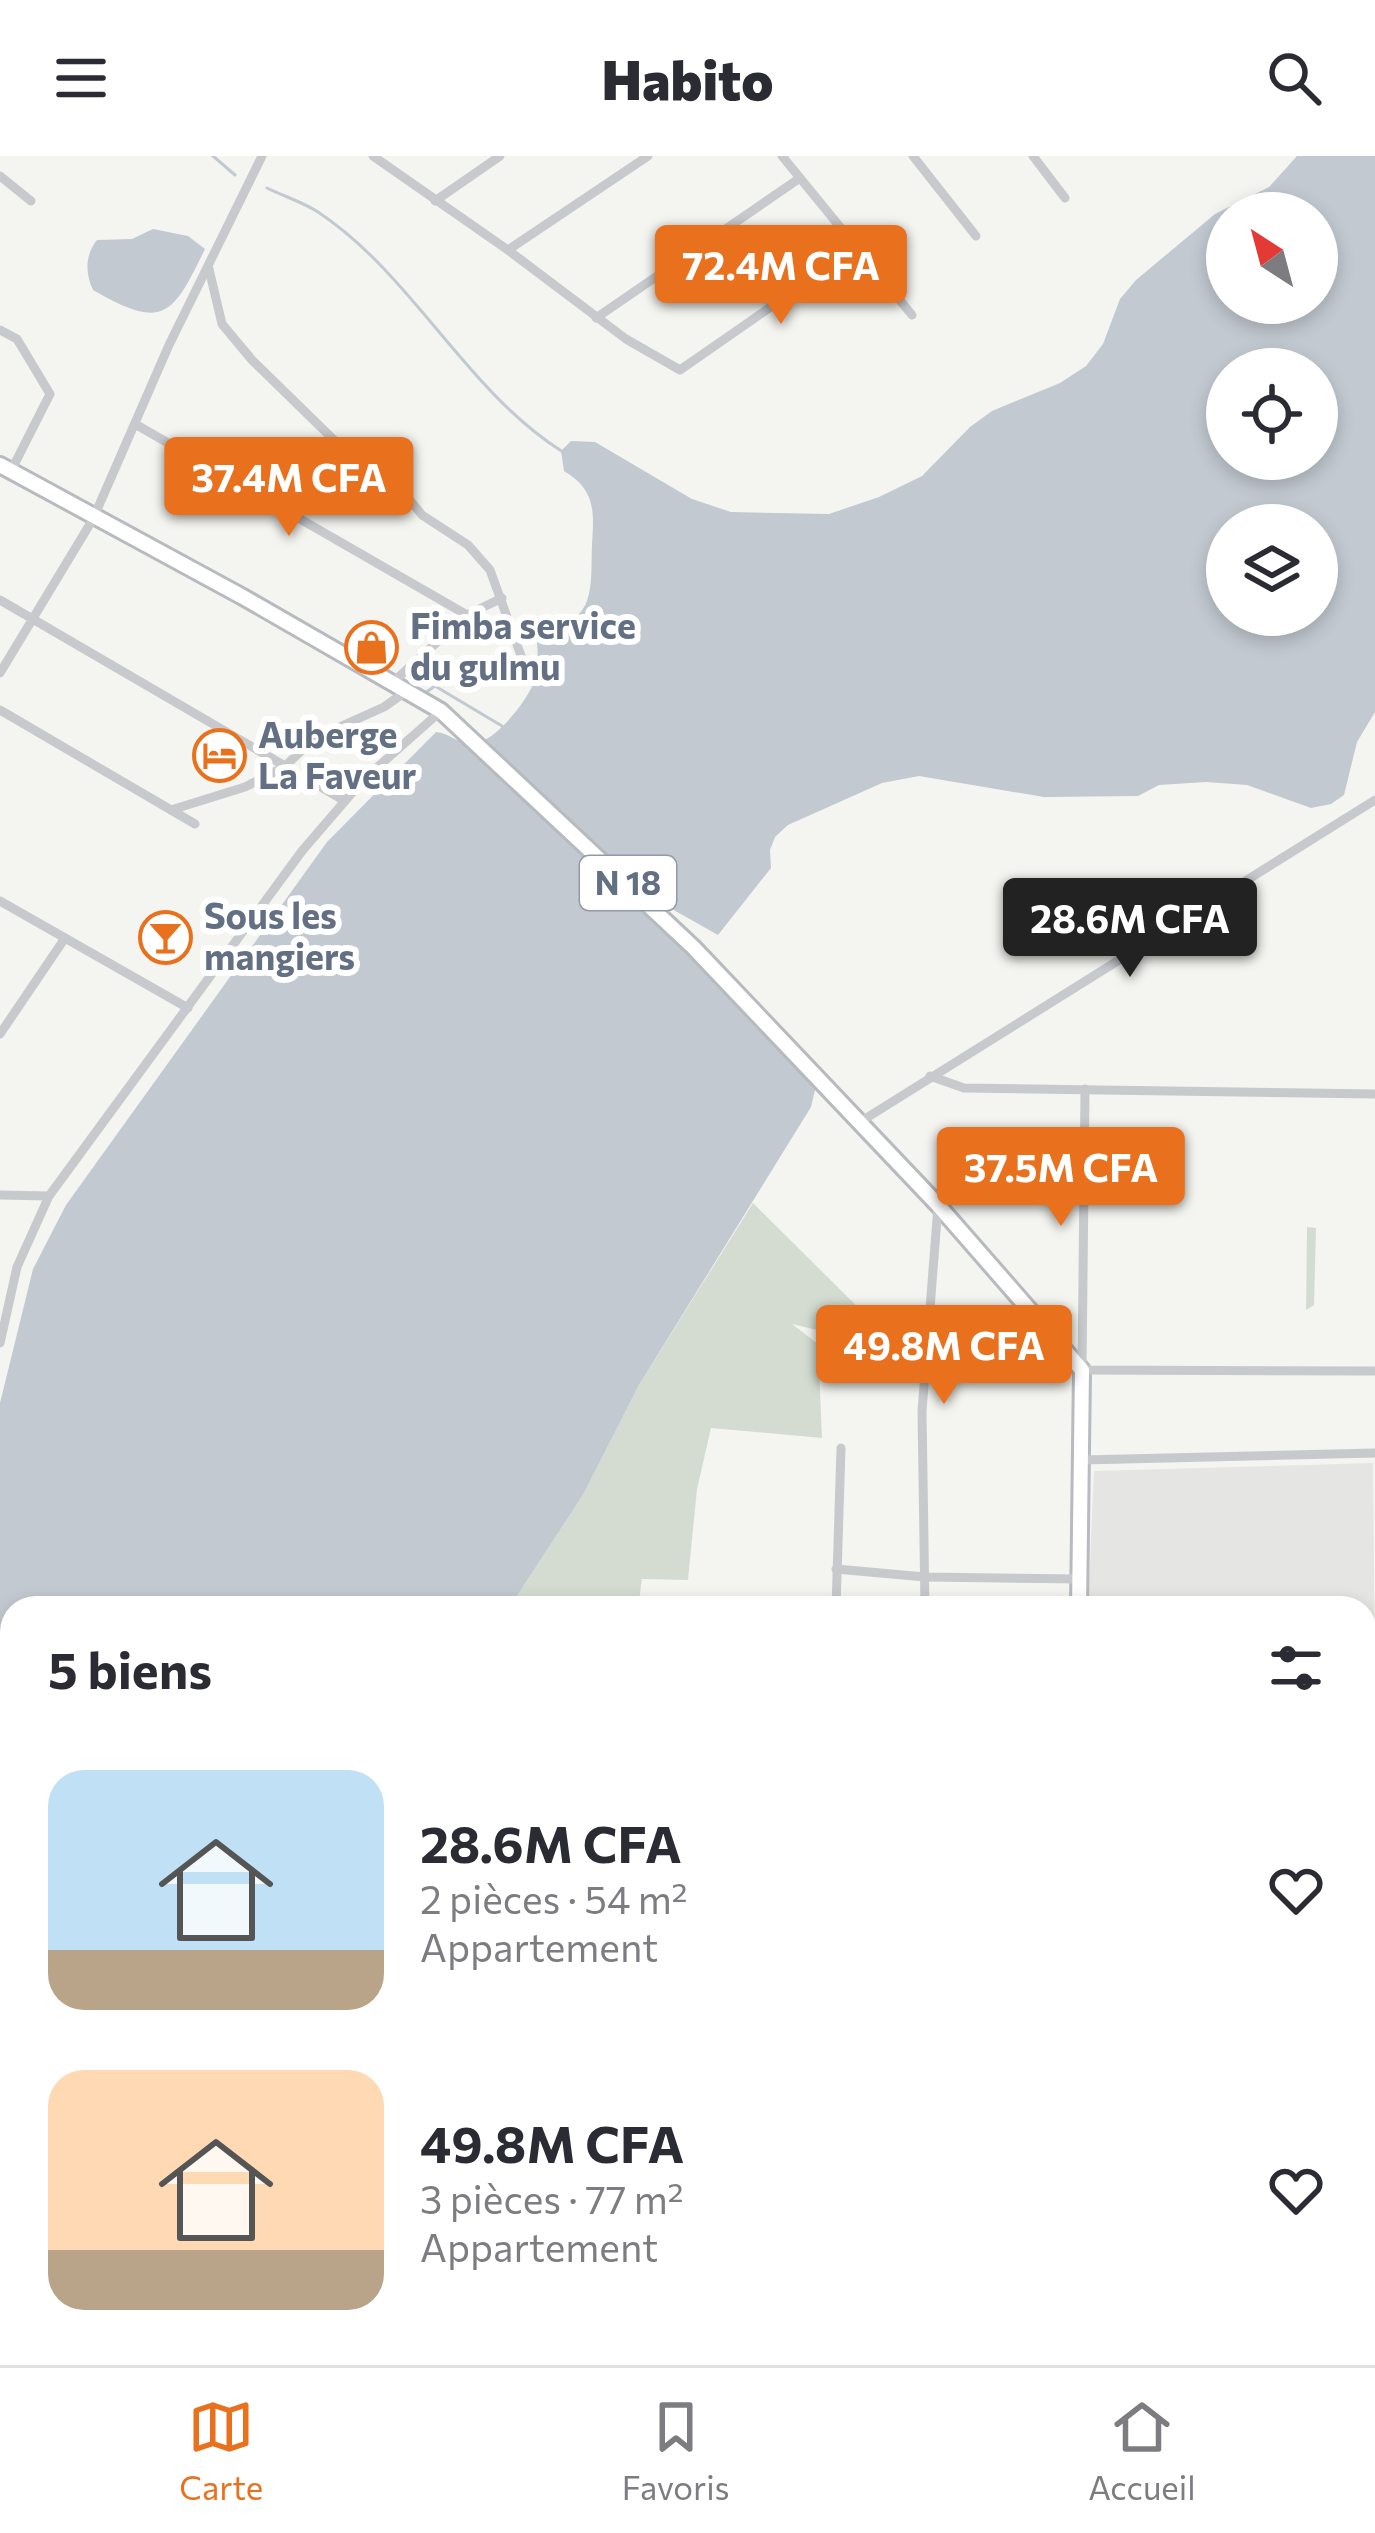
<!DOCTYPE html>
<html lang="fr">
<meta charset="utf-8">
<style>
:root{--surface:#fff;--page:#f7f7f7;--text:#2b2b33;--muted:#7c7c81;--line:#e1e1e2;--accent:#e9711d}
body{margin:0;font-family:Commissioner,sans-serif;background:var(--page);color:var(--text);height:100vh;display:flex;flex-direction:column;font-size:45px;white-space:nowrap}
*{box-sizing:border-box;margin:0}
p{font-size:39px;color:var(--muted)}
.icon{flex:none;width:66px;height:66px;fill:none;stroke:currentColor;stroke-width:2;stroke-linecap:round;stroke-linejoin:round}
.map{position:relative;flex:1;overflow:hidden}
.drawer{position:absolute;left:0px;top:1440px;width:1377px;height:771px;display:flex;flex-direction:column;background:var(--surface);border-radius:36px 36px 0 0;box-shadow:0 6px 18px #0003}
.drawer>*{flex:none}
.needle{width:78px;rotate:324deg}
.fabs{position:absolute;left:1206px;top:36px;display:grid;gap:24px}
.fabs a{display:grid;place-items:center;width:132px;height:132px;border-radius:50%;background:var(--surface);box-shadow:0 6px 18px #0003;font-size:60px}
.price{position:absolute;translate:-50% -102px;padding:0 27px;border-radius:12px;background:var(--accent);color:#fff;font-size:39px;line-height:78px;filter:drop-shadow(0 3px 6px #0008)}
.price::after{content:'';position:absolute;left:50%;top:72px;width:36px;height:27px;margin-left:-18px;background:inherit;clip-path:polygon(0 0,100% 0,50% 100%)}
.price.active{background:#222;color:#fff}
ul{padding:0;list-style:none}
li{display:flex;align-items:center;gap:36px;height:300px;padding:0 48px}
li span{display:grid;place-items:center;flex:none;width:336px;height:240px;border-radius:36px;color:#555}
li>.icon{margin-inline-start:auto}
span .icon{width:144px;height:144px;fill:#fffc;stroke-width:1}
li b{font-size:51px}
h2{display:flex;justify-content:space-between;align-items:center;height:144px;padding:0 48px;font-size:51px}
header{display:flex;justify-content:space-between;align-items:center;height:156px;padding:0 48px;background:var(--surface);font-size:54px;font-weight:800}
.tabs{display:flex;justify-content:space-around;align-items:center;height:168px;border-top:3px solid var(--line);background:var(--surface);font-size:33px;color:var(--muted)}
.tabs a{display:grid;justify-items:center;gap:6px}
.tabs .active{color:var(--accent)}
.map>svg:first-child{display:block}
.built{fill:#e5e5e4}
.green{fill:#d4dcd1}
.water{fill:#c2c9d0;fill-rule:evenodd}
.lines{fill:none;stroke-linecap:round;stroke-linejoin:round}
.stream{stroke:#c2c9d0;stroke-width:3}
.primary-casing{stroke:#b7babe;stroke-width:20}
.trunk-casing{stroke:#b7b9bc;stroke-width:20}
.minor{stroke:#c7c9cd;stroke-width:9}
.primary{stroke:#fff;stroke-width:14}
.trunk{stroke:#fff;stroke-width:14}
.labels{text-anchor:middle;stroke-width:12;stroke-linejoin:round;paint-order:stroke}
.shield{fill:#fff;stroke:#929aa8;stroke-width:3}
.shield-label{font-size:33px;font-weight:bold;fill:#636f83}
.poi-label{font-size:36px;font-weight:bold;fill:#636f83;stroke:#fff;text-anchor:start}
</style>
<header><svg class="icon" aria-label="menu" viewBox="0 0 24 24"><path d="M4 6h16M4 12h16M4 18h16"/></svg>Habito<svg class="icon" aria-label="search" viewBox="0 0 24 24"><circle cx="10" cy="10" r="6"/><path d="M15 15l6 6"/></svg></header>
<div class="map">
<svg width="1375" height="2209" viewBox="0 0 1375 2209">
<rect width="100%" height="100%" fill="#f4f5f0"/>
<!-- built -->
<g class="built">
<polygon points="1373,1307 1375,1520 1365,1520 1365,1452 1088,1452 1094,1315"/>
<polygon points="680,2199 771,2199 782,2209 666,2209"/>
<polygon points="800,2199 846,2199 859,2209 789,2209"/>
</g>
<!-- green -->
<g class="green">
<polygon points="753,1047 901,1194 792,1168 818,1188 822,1282 711,1272 697,1333 688,1424 642,1423 638,1452 509,1452 583,1339 639,1229"/>
<polygon points="1307,1071 1316,1072 1314,1149 1306,1154"/>
</g>
<!-- water -->
<g class="water">
<path d="M 1297,0 L 1375,0 L 1375,556 L 1357,586 L 1344,639 L 1331,648 L 1311,652 L 1247,629 L 1206,626 L 1159,629 L 1138,640 L 1044,641 L 919,620 L 882,627 L 788,669 L 775,681 L 770,694 L 771,712 L 718,779 L 633,731 L 818,921 L 811,951 L 639,1229 L 583,1339 L 509,1452 L 12,1452 L 12,1617 L 0,1617 L 0,1247 L 33,1113 L 66,1049 L 327,686 L 436,576 C 450,577 459,589 473,588 C 495,586 527,545 534,526 C 539,512 538,500 537,486 C 551,471 578,469 587,445 C 593,427 591,407 592,389 C 594,356 596,334 564,315 L 561,295 L 571,285 L 595,286 L 692,343 L 731,356 L 829,358 L 879,341 L 922,320 L 970,271 L 992,255 L 1060,227 L 1086,210 L 1103,188 L 1120,143 L 1136,124 L 1215,58 L 1269,31 ZM 1227,57 L 1317,57 L 1317,147 L 1227,147 ZM 1227,213 L 1317,213 L 1317,303 L 1227,303 ZM 1227,369 L 1317,369 L 1317,459 L 1227,459 Z"/>
<path d="M 153,73 L 188,80 L 205,93 C 173,158 165,176 93,134 C 85,117 85,99 97,84 L 132,83 Z"/>
<polygon points="0,1637 12,1637 12,2199 31,2199 29,2209 0,2209"/>
</g>
<g class="lines">
<!-- stream -->
<g class="stream">
<polyline points="213,0 235,19"/>
<path d="M 267,32 C 283,40 303,46 318,56 C 413,119 466,235 563,296"/>
<polyline points="425,537 435,530 502,570"/>
</g>
<defs>
<polyline id="primary" points="0,309 243,441 441,555 693,791 938,1049 1082,1214 1079,1452"/>
<g id="trunk">
<polyline points="1365,1530 1375,1530"/>
<polyline points="0,1627 12,1627"/>
</g>
</defs>
<!-- primary casing -->
<use href="#primary" class="primary-casing"/>
<!-- trunk casing -->
<use href="#trunk" class="trunk-casing"/>
<!-- minor -->
<g class="minor">
<polyline points="373,0 508,94 626,183 680,214 857,91"/>
<polyline points="782,0 912,159"/>
<polyline points="913,0 976,80"/>
<polyline points="1033,0 1065,42"/>
<polyline points="0,20 31,45"/>
<polyline points="435,45 500,0"/>
<polyline points="508,94 648,0"/>
<polyline points="209,113 222,168 252,204 335,285 405,338 422,359 468,389 490,414 524,508"/>
<polyline points="596,162 800,22"/>
<polyline points="0,174 17,183 50,238 11,315"/>
<polyline points="135,268 467,459"/>
<polyline points="0,444 345,645"/>
<polyline points="0,517 93,363 169,189 262,0"/>
<polyline points="393,526 467,459 502,442"/>
<polyline points="0,554 195,668"/>
<polyline points="171,654 245,631 284,611 315,582 384,551 408,534"/>
<polyline points="0,745 188,852"/>
<polyline points="0,878 65,782"/>
<polyline points="930,920 964,932 1375,938"/>
<polyline points="1085,933 1082,1214 1375,1215"/>
<polyline points="860,966 1375,644"/>
<polyline points="0,1039 49,1040"/>
<polyline points="0,1187 17,1111 49,1040 302,695 363,624 441,555"/>
<polyline points="1082,1304 1375,1297"/>
<polyline points="836,1413 925,1421 1079,1423"/>
<polyline points="836,1452 841,1292"/>
<polyline points="925,1452 922,1255 938,1050"/>
<polyline points="1365,1731 1375,1731"/>
<polyline points="1365,1985 1375,1985"/>
<polyline points="1365,2196 1375,2196"/>
<polyline points="123,2209 123,2199"/>
<polyline points="252,2209 253,2199"/>
<polyline points="352,2209 352,2199"/>
<polyline points="443,2209 443,2199"/>
<polyline points="541,2209 541,2199"/>
<polyline points="621,2209 622,2199"/>
<polyline points="643,2209 656,2199"/>
<polyline points="1059,2209 1059,2199"/>
</g>
<!-- primary -->
<use href="#primary" class="primary"/>
<!-- trunk -->
<use href="#trunk" class="trunk"/>
</g>
<!-- icons -->
<defs>
<symbol id="shop-ring" viewBox="-11 -11 22 22"><circle r="9.5" fill="#fff" stroke="#e9711d" stroke-width="1.5"/><path d="M-5-2.5h2.3a2.7 3.5 0 0 1 5.4 0H5L5.5 6h-11ZM-1.5-2.5h3a1.5 2.3 0 0 0-3 0Z" fill="#e9711d"/></symbol>
<symbol id="hotel-ring" viewBox="-11 -11 22 22"><circle r="9.5" fill="#fff" stroke="#e9711d" stroke-width="1.5"/><path d="M-6-4.5h1.5V1H6V5H4.5V3h-9V5H-6ZM-4 0a1.8 1.8 0 1 1 3.6 0ZM.5 0V-2.5h3Q6-2.5 6 0Z" fill="#e9711d"/></symbol>
<symbol id="bar-ring" viewBox="-11 -11 22 22"><circle r="9.5" fill="#fff" stroke="#e9711d" stroke-width="1.5"/><path d="M-6-5H6L.8 .8V4.5H3.5V6h-7V4.5H-.8V.8Z" fill="#e9711d"/></symbol>
</defs>
<g fill-rule="evenodd">
<use href="#shop-ring" x="342" y="462" width="59" height="59"/>
<use href="#hotel-ring" x="190" y="570" width="59" height="59"/>
<use href="#bar-ring" x="136" y="752" width="59" height="59"/>
</g>
<g class="labels">
<!-- shield labels -->
<rect class="shield" x="580" y="700" width="96" height="54" rx="9"/>
<g class="shield-label">
<text x="628" y="739">N 18</text>
</g>
<!-- poi labels -->
<g class="poi-label">
<text x="410" y="483">Fimba service<tspan x="410" dy="41">du gulmu</tspan></text>
<text x="258" y="592">Auberge<tspan x="258" dy="41">La Faveur</tspan></text>
<text x="204" y="773">Sous les<tspan x="204" dy="41">mangiers</tspan></text>
</g>
</g>
</svg>
<div class="fabs">
<a><svg class="needle" viewBox="-14 -14 28 28"><path d="M0-13l5 13h-10z" fill="#e53935"/><path d="M0 13l5-13h-10z" fill="#7c7c81"/></svg></a>
<a><svg class="icon" aria-label="locate" viewBox="0 0 24 24"><circle cx="12" cy="12" r="6"/><path d="M12 2v4M12 18v4M2 12h4M18 12h4"/></svg></a>
<a><svg class="icon" aria-label="layers" viewBox="0 0 24 24"><path d="M12 4l9 5-9 5-9-5zM3 14l9 5 9-5"/></svg></a>
</div>
<b class="price" style="left:781px;top:171px">72.4M CFA</b>
<b class="price" style="left:289px;top:383px">37.4M CFA</b>
<b class="price active" style="left:1130px;top:824px">28.6M CFA</b>
<b class="price" style="left:1061px;top:1073px">37.5M CFA</b>
<b class="price" style="left:944px;top:1251px">49.8M CFA</b>
<section class="drawer">
<h2>5 biens<svg class="icon" aria-label="filters" viewBox="0 0 24 24"><path d="M4 7h16M4 17h16"/><circle cx="9" cy="7" r="2"/><circle cx="15" cy="17" r="2"/></svg></h2>
<ul>
<li><span style="background:linear-gradient(#bfe0f5 75%,#b9a48a 0)"><svg class="icon" aria-label="home" viewBox="0 0 24 24"><path d="M3 11l9-7 9 7M6 9v11h12V9"/></svg></span><div><b>28.6M CFA</b><p>2 pièces · 54 m²</p><p>Appartement</p></div><svg class="icon" aria-label="heart" viewBox="0 0 24 24"><path d="M12 20l-8-8c-3-5 5-10 8-4 3-6 11-1 8 4z"/></svg></li>
<li><span style="background:linear-gradient(#ffd9b3 75%,#b9a48a 0)"><svg class="icon" aria-label="home" viewBox="0 0 24 24"><path d="M3 11l9-7 9 7M6 9v11h12V9"/></svg></span><div><b>49.8M CFA</b><p>3 pièces · 77 m²</p><p>Appartement</p></div><svg class="icon" aria-label="heart" viewBox="0 0 24 24"><path d="M12 20l-8-8c-3-5 5-10 8-4 3-6 11-1 8 4z"/></svg></li>
</ul>
</section>
</div>
<nav class="tabs">
<a class="active"><svg class="icon" aria-label="map" viewBox="0 0 24 24"><path d="M3 6l6-2 6 2 6-2v14l-6 2-6-2-6 2zM9 4v14M15 6v14"/></svg>Carte</a>
<a><svg class="icon" aria-label="saved" viewBox="0 0 24 24"><path d="M7 4h10v16l-5-4-5 4z"/></svg>Favoris</a>
<a><svg class="icon" aria-label="home" viewBox="0 0 24 24"><path d="M3 11l9-7 9 7M6 9v11h12V9"/></svg>Accueil</a>
</nav>
